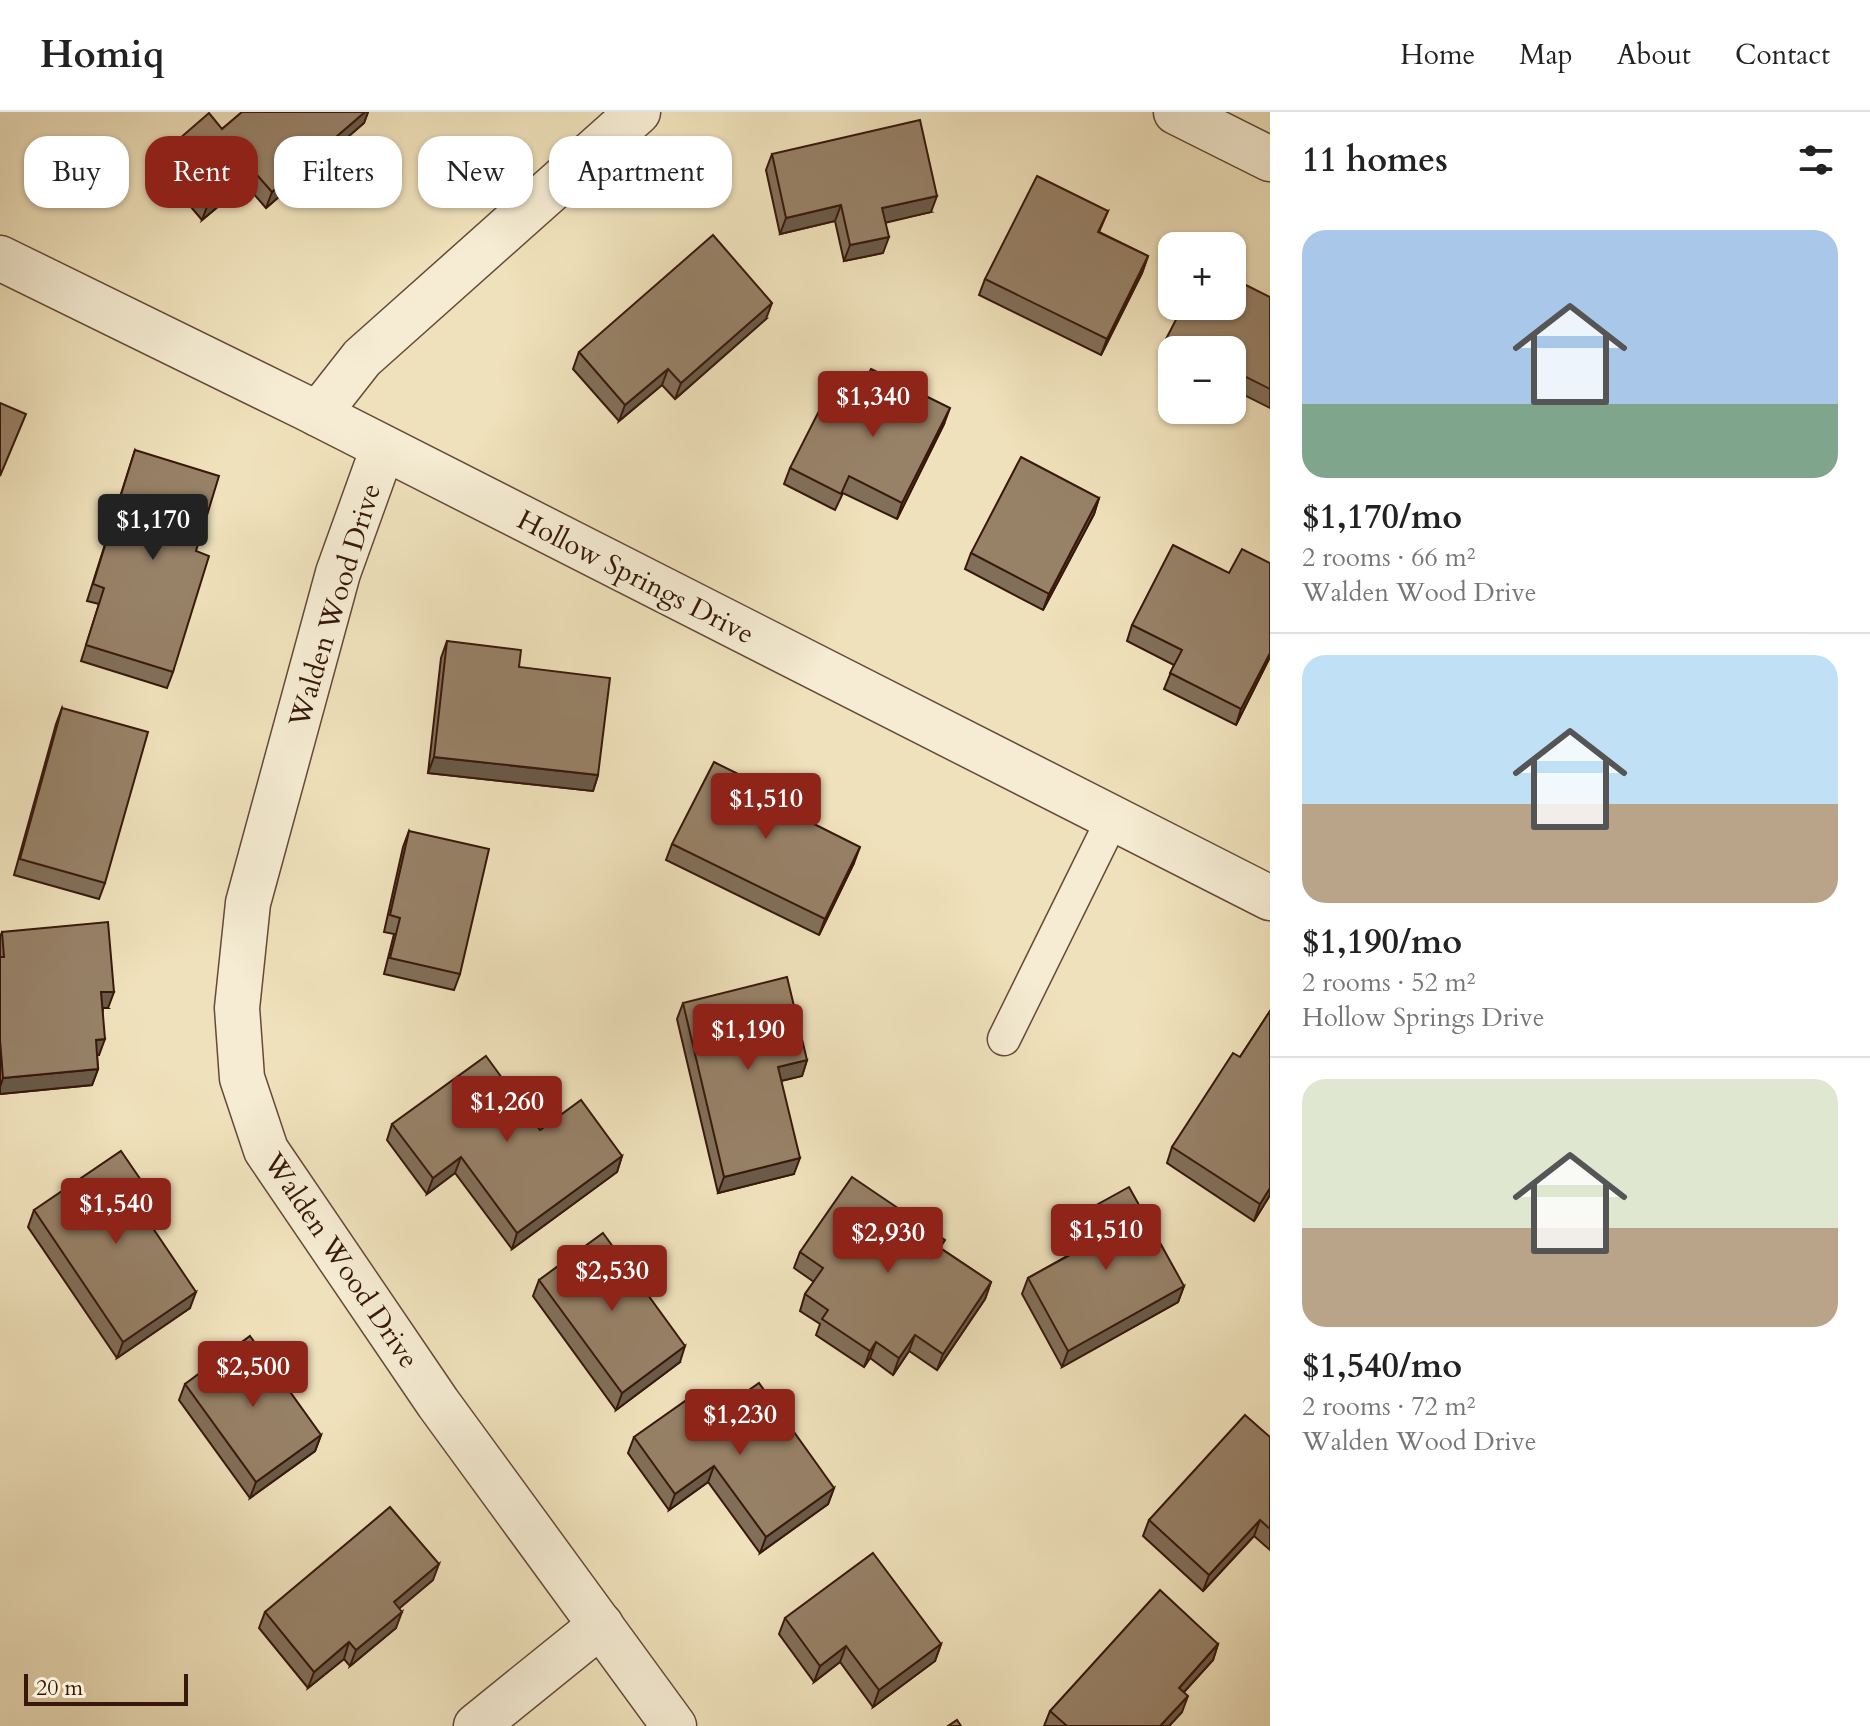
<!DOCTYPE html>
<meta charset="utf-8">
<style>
:root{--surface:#fff;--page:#f6f6f6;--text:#222;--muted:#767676;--line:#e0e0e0;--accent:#8f2418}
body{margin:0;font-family:Cardo,serif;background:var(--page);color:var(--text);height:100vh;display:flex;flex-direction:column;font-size:30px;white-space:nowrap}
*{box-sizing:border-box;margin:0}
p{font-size:26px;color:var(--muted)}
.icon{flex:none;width:44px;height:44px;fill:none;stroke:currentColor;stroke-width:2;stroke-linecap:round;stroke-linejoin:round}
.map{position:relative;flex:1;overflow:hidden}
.side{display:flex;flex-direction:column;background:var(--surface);width:600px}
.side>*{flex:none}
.banner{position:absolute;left:24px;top:24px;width:760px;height:72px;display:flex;gap:16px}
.controls{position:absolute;left:1158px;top:120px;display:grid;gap:16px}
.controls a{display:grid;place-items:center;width:88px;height:88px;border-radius:16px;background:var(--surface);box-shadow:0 2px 6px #0004;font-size:40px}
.scale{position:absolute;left:24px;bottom:20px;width:164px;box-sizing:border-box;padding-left:8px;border:4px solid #38180c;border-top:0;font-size:22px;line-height:28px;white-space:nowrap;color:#38180c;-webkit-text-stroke:6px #f5ecd3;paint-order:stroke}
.price{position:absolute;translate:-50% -68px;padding:0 18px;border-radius:8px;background:var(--accent);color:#fff;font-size:26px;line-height:52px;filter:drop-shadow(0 2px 4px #0008)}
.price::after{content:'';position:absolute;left:50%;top:48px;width:24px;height:18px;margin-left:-12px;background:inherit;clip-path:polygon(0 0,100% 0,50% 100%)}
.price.selected{background:#222;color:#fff}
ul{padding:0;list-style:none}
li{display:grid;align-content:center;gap:16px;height:424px;padding:0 32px}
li+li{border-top:2px solid var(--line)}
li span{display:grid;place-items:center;height:248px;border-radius:24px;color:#555}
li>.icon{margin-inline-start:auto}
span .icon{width:144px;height:144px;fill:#fffc;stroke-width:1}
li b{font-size:34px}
h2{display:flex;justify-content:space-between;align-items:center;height:96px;padding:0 32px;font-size:34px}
.tag{padding:0 28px;border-radius:24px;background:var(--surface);box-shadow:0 2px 6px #0004;font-size:28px;line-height:72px}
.tag.selected{background:var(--accent);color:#fff}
header{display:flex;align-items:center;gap:48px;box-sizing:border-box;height:112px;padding:0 40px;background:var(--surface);border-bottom:2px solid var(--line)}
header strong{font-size:38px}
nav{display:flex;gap:44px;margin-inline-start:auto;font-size:28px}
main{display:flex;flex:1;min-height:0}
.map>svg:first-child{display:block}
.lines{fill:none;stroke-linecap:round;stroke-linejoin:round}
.lane-casing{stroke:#664a38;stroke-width:35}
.street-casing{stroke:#664a38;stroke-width:47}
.lane{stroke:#f5ecd3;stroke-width:32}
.street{stroke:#f5ecd3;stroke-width:44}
.wall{fill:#826f59;stroke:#38180c;stroke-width:2}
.shaded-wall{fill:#6a5a48;stroke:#38180c;stroke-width:2}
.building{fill:#978167;stroke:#38180c;stroke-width:2}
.labels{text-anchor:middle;stroke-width:6;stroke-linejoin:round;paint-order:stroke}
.street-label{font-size:28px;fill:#38180c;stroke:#f5ecd3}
</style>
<header>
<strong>Homiq</strong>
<nav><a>Home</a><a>Map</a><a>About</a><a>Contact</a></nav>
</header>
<main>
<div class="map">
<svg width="1270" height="1614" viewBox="0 0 1270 1614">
<rect width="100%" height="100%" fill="#efe1bb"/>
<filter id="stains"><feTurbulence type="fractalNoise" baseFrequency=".0025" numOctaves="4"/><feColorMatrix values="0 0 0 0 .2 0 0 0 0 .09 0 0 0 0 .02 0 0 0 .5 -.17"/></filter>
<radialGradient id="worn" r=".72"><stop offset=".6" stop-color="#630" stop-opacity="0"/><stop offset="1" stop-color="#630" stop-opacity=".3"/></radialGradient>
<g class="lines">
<defs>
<polyline id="lane" points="1004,927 1113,706"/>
<g id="street">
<polyline points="1176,0 1270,47"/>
<polyline points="0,146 306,296 1270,786"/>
<polyline points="318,302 362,246 638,0"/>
<polyline points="383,336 338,461 248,791 237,896 242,966 266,1038 438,1291 674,1614"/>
<polyline points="476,1614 601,1513"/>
</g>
</defs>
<!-- lane casing -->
<use href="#lane" class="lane-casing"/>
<!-- street casing -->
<use href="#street" class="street-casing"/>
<!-- lane -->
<use href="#lane" class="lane"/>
<!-- street -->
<use href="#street" class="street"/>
</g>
<!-- wall -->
<g class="wall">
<polygon points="242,0 368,0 364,11 266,96 245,72 202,108 158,56 164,40 222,17"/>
<polygon points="772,42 931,100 885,110 883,141 844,149 835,109 780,122 766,58"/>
<polygon points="1108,99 1099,120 1148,144 1142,161 1101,243 979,183 985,167"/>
<polygon points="1270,185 1270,296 1232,277 1232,238 1172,238 1172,248 1160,243 1166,227"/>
<polygon points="766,207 675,287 662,273 619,309 573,257 579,240"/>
<polygon points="845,309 944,312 897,407 843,381 835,398 784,372 790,356"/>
<polygon points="135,338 196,439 173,560 167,576 81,549 99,492 87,489"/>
<polygon points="1099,386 1094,402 1043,498 965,457 971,441"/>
<polygon points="1270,451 1270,545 1236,613 1164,577 1174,553 1127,529 1132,513 1229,461"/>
<polygon points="447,529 519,555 598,663 593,679 428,661 441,546"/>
<polygon points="62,596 105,771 99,787 14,763 56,612"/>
<polygon points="813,699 810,709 854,751 819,823 666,748 672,732"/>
<polygon points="409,719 460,862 454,878 384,862 394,822 384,820 403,735"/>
<polygon points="2,820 108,896 103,896 99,943 97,943 98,957 92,973 0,982 0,825"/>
<polygon points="683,891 807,948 802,964 781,969 794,1062 718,1081 677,907"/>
<polygon points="1270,899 1270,1083 1254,1109 1167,1051 1172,1035 1240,945"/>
<polygon points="392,1012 540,1018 622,1044 617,1060 512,1137 455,1061 427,1082 387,1028"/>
<polygon points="156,1090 150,1106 148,1108 190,1196 117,1246 28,1115 34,1098"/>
<polygon points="1073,1106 1184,1174 1178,1190 1062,1255 1022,1182 1028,1166 1076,1139 1067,1122"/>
<polygon points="942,1137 991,1170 985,1187 937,1258 909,1239 893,1263 870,1246 864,1255 816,1223 820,1212 800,1199 805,1182 814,1170 794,1156 800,1140"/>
<polygon points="539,1168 680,1250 616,1298 533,1184"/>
<polygon points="185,1272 321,1323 315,1339 250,1386 179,1288"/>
<polygon points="704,1310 834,1376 828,1392 760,1441 708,1370 669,1398 628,1341 634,1325"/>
<polygon points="1270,1325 1270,1438 1254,1424 1203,1479 1143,1424 1149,1408"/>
<polygon points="433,1468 399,1496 396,1516 350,1554 344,1547 308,1576 259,1516 265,1500"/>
<polygon points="785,1506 941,1532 935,1549 873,1595 840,1550 814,1570 779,1522"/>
<polygon points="1218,1532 1213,1548 1184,1580 1182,1600 1169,1614 1044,1614 1050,1599"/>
</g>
<!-- shaded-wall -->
<g class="shaded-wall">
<polygon points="365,0 368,0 364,11 266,96 272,80"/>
<polygon points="251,56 245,72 202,108 208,92"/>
<polygon points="937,84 931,100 876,113 882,96"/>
<polygon points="841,93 835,109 780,122 786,106"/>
<polygon points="889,125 883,141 844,149 850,133"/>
<polygon points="1148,144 1142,161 1101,243 1107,227"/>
<polygon points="772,191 766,207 675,287 681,271"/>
<polygon points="668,257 662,273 619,309 625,293"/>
<polygon points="950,296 944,312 897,407 902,391"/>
<polygon points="1099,386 1094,402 1043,498 1049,482"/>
<polygon points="1270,541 1270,545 1236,613 1241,597"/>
<polygon points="434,645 598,663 593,679 428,661"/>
<polygon points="860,735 854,751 819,823 825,807"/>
<polygon points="101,880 114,880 108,896 95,896"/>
<polygon points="105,927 99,943 90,944 96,928"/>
<polygon points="807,948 802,964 772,971 778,955"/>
<polygon points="98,957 92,973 0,982 0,975 3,966"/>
<polygon points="622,1044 617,1060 512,1137 517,1121"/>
<polygon points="461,1045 455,1061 427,1082 433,1066"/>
<polygon points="800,1046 794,1062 718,1081 724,1065"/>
<polygon points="1270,1076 1270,1083 1254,1109 1260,1092"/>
<polygon points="156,1090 150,1106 136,1116 142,1100"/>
<polygon points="991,1170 985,1187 937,1258 943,1242"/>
<polygon points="1184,1174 1178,1190 1062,1255 1068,1239"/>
<polygon points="196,1180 190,1196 117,1246 123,1230"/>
<polygon points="915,1223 909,1239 893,1263 899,1246"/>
<polygon points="876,1230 870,1246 864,1255 870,1239"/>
<polygon points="685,1234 680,1250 616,1298 622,1281"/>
<polygon points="321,1323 315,1339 250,1386 256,1370"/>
<polygon points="714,1354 708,1370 669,1398 675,1382"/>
<polygon points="834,1376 828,1392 760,1441 766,1425"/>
<polygon points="1260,1408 1254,1424 1203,1479 1209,1463"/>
<polygon points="439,1452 433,1468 388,1506 394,1490"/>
<polygon points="402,1500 396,1516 350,1554 356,1538"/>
<polygon points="349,1530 344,1547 308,1576 314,1560"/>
<polygon points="941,1532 935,1549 873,1595 879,1578"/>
<polygon points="1218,1532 1213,1548 1173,1592 1179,1576"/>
<polygon points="846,1534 840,1550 814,1570 820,1554"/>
<polygon points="1188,1584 1182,1600 1169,1614 1160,1614"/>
</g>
<!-- building -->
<g class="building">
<polygon points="242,0 365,0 272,80 251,56 208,92 164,40 209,1 222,17"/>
<polygon points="920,8 937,84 882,96 889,125 850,133 841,93 786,106 772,42"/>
<polygon points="1037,64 1108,99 1098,120 1148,144 1107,227 985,167"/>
<polygon points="713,123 772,191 681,271 668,257 625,293 579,240"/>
<polygon points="1232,166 1270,185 1270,277 1232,258 1232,238 1190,238 1166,227 1183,194 1232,194"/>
<polygon points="871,257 950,296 902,391 849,364 841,382 790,356 820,297 845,309"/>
<polygon points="0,291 26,302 0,364"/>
<polygon points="135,338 219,364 196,439 209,444 173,560 86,533 104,476 93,472"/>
<polygon points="1021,345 1099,386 1049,482 971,441"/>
<polygon points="1173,433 1229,461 1242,437 1270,451 1270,541 1241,597 1170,561 1182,538 1132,513"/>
<polygon points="447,529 521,538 519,555 610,566 598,663 434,645"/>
<polygon points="62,596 148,620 105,771 20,747"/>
<polygon points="714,650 813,699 808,709 860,735 825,807 672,732"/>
<polygon points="409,719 489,737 460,862 390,846 400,806 390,803"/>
<polygon points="108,810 114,880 101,880 105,927 96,928 98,957 3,966 0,928 0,845 4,845 2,820"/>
<polygon points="787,865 807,948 778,955 800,1046 724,1065 683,891"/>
<polygon points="1270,899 1270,1076 1260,1092 1172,1035 1233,941 1240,945"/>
<polygon points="486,944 540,1018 581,988 622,1044 517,1121 461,1045 433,1066 392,1012"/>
<polygon points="121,1039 156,1090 142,1100 196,1180 123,1230 34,1098"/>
<polygon points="852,1065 945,1128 940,1136 991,1170 943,1242 915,1223 899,1246 876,1230 870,1239 822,1207 828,1198 805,1182 823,1156 800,1140"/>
<polygon points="1129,1075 1184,1174 1068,1239 1028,1166 1088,1133 1073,1106"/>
<polygon points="603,1121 685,1234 622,1281 539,1168"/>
<polygon points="250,1224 321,1323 256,1370 185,1272"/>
<polygon points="759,1271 834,1376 766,1425 714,1354 675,1382 634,1325 688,1287 704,1310"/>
<polygon points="1245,1303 1270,1325 1270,1417 1260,1408 1209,1463 1149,1408"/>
<polygon points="390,1395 439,1452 394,1490 402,1500 356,1538 349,1530 314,1560 265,1500"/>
<polygon points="873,1441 941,1532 879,1578 846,1534 820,1554 785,1506"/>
<polygon points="1160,1478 1218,1532 1179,1576 1188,1584 1160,1614 1067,1614 1050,1599"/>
<polygon points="957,1608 961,1614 948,1614"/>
</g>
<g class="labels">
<!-- street labels -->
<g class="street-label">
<text transform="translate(636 464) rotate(27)" y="10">Hollow Springs Drive</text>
<text transform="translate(334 493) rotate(-73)" y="10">Walden Wood Drive</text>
<text transform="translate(342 1148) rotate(56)" y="10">Walden Wood Drive</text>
</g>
</g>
<rect width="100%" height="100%" filter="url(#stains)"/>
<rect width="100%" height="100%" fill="url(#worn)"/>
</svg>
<div class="controls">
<a>+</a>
<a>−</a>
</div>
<div class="scale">20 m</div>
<b class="price" style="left:873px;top:327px">$1,340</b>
<b class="price selected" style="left:153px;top:450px">$1,170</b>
<b class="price" style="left:766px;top:729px">$1,510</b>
<b class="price" style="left:748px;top:960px">$1,190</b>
<b class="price" style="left:507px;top:1032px">$1,260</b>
<b class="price" style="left:116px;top:1134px">$1,540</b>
<b class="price" style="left:1106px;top:1160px">$1,510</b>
<b class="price" style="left:888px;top:1163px">$2,930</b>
<b class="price" style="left:612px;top:1201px">$2,530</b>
<b class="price" style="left:253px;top:1297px">$2,500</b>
<b class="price" style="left:740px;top:1345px">$1,230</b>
<div class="banner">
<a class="tag">Buy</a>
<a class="tag selected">Rent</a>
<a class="tag">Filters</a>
<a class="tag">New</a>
<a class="tag">Apartment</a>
</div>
</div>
<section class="side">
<h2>11 homes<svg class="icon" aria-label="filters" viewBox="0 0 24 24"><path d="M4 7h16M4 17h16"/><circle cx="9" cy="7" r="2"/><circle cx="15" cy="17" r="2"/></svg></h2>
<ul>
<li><span style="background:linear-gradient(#a9c7e8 70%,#7fa58c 0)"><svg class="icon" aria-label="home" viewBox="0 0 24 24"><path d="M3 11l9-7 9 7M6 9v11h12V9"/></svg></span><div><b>$1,170/mo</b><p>2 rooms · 66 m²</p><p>Walden Wood Drive</p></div></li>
<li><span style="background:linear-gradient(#bfe0f5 60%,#b9a48a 0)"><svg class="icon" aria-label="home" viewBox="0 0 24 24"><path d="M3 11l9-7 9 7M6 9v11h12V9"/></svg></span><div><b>$1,190/mo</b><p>2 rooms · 52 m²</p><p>Hollow Springs Drive</p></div></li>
<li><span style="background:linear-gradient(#dfe7d0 60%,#b9a48a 0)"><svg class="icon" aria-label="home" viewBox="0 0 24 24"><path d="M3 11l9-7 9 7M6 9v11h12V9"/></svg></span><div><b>$1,540/mo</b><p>2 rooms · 72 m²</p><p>Walden Wood Drive</p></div></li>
</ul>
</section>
</main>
